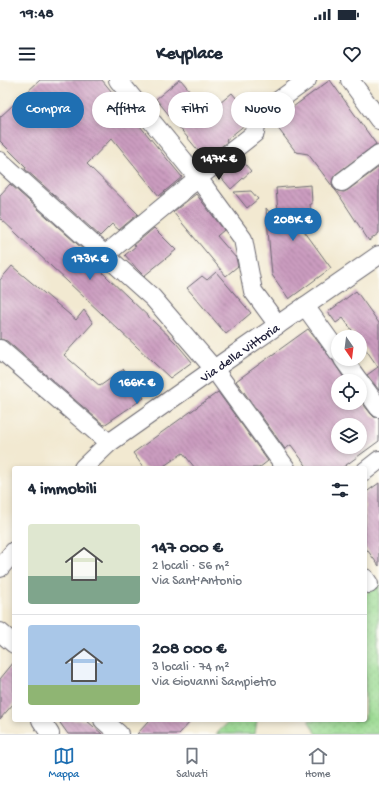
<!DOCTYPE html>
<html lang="it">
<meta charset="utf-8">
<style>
:root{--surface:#fff;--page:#f2f2f3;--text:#1f2937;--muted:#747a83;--line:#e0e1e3;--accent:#1f6fb2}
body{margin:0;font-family:"Gochi Hand",sans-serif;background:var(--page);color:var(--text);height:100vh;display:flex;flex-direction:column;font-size:15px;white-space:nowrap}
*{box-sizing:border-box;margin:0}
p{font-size:13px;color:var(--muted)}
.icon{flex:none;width:22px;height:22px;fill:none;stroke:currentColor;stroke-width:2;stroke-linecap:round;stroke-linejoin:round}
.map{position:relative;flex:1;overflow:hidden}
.side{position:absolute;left:12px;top:386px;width:355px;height:256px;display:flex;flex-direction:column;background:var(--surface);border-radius:4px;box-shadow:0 2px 6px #0003}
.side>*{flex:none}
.hud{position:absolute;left:12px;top:12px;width:355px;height:36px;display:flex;gap:8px}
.needle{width:26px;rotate:166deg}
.fabs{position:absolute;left:331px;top:250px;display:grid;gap:8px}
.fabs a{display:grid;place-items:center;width:36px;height:36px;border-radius:50%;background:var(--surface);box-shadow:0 2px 6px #0003;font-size:20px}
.price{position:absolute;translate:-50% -34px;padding:0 9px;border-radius:14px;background:var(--accent);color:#fff;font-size:13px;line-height:26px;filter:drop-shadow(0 1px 2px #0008)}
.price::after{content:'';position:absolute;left:50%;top:24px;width:12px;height:9px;margin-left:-6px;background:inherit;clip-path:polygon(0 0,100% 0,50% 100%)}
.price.on{background:#222;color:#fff}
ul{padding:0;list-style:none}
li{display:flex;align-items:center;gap:12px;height:100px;padding:0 16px}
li+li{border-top:1px solid var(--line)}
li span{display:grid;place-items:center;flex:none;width:112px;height:80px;border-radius:4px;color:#555}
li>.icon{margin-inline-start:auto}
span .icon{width:48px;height:48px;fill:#fffc;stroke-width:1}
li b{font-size:17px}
h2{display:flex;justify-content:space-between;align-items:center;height:48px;padding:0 16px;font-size:17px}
.chip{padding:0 14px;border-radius:18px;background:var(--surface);box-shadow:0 2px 6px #0003;font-size:14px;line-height:36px}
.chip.on{background:var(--accent);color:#fff}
.status{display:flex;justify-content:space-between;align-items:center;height:28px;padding:0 20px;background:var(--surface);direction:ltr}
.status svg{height:11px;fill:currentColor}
header{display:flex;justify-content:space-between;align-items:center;height:52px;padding:0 16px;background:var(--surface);font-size:18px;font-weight:800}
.dock{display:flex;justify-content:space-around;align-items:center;height:56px;border-top:1px solid var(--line);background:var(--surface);font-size:11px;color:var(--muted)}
.dock a{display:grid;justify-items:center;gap:2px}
.dock .on{color:var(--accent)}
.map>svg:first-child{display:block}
.grass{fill:url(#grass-dots);stroke:#5d7e65}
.building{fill:url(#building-back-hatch);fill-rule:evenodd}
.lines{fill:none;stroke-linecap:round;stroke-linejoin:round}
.minor-casing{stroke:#6b6870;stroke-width:20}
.minor{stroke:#fff;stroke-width:18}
.labels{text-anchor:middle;stroke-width:3;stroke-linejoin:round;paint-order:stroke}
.street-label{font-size:13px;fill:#22223b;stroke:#fdfcf7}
</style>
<div class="status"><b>19:48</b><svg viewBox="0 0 49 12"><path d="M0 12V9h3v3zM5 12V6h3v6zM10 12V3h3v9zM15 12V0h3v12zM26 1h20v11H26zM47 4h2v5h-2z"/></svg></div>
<header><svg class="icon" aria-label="menu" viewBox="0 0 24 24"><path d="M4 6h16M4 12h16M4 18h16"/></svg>Keyplace<svg class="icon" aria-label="heart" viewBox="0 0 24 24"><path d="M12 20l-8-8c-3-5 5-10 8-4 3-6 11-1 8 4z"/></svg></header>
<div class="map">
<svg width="379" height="654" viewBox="0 0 379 654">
<defs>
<pattern id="grass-dots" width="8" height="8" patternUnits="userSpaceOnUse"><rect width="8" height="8" fill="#98d98f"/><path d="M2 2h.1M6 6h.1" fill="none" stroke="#83ba7c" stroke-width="1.8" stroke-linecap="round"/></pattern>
<pattern id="building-back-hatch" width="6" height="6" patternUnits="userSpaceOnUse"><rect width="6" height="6" fill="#cb9cbf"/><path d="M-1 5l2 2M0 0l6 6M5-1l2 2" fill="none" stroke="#a47f9c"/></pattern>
</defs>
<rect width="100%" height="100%" fill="#fdfcf7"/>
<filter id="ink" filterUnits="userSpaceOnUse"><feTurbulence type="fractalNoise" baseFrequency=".025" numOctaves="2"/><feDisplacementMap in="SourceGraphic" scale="8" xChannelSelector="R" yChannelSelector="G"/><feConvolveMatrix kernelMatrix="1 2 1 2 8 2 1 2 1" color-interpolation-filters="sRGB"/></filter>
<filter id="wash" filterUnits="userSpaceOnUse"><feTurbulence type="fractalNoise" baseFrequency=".012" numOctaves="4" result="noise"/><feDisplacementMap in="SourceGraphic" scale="16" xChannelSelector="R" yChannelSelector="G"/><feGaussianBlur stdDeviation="0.9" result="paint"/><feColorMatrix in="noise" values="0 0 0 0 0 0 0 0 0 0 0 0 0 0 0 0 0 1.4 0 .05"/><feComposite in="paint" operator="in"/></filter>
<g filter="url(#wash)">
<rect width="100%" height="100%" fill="#f2e9d1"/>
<!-- grass -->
<g class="grass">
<polygon points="379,502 379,654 317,654 309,642 309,640 365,640 365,515"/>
<polygon points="231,640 257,640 255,654 216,654"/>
</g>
<g id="blocks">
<!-- building -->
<g class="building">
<polygon points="40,0 102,0 182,97 159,116 112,58 87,84 138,134 119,150 112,144 100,156 25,89 26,87 0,61 0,37"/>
<polygon points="179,0 181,0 208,33 232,13 248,32 246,44 226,60 227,62 205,79 156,19"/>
<polygon points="330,0 376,64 336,94 333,98 332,103 333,108 338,111 344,112 348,110 379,87 379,153 369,161 339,115 308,74 296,72 277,47 275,40"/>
<polygon points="240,78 251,91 231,109 219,95"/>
<polygon points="10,104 85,171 83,174 176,263 192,282 170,298 0,138 0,115"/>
<polygon points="311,105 312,124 310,124 311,135 294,137 331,188 289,219 272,195 266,128 279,144 276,108"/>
<polygon points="251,111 258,119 247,128 234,112"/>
<polygon points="196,114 224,150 217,156 236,178 238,186 226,196 173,132"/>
<polygon points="154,148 176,170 144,196 137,189 125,175 136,166 134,165"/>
<polygon points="12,186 76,240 84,230 93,243 64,275 100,306 124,289 144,318 104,345 7,261 0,259 0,200"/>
<polygon points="216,192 251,233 226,254 187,208 202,196 207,200"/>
<polygon points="356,211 379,243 379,310 367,295 378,287 360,261 360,257 357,257 343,238 336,243 328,232"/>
<path d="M 308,249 L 333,281 L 346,301 L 338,301 L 338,323 L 360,323 L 360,320 L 371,334 L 374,337 L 379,338 L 379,361 L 342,388 L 308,388 L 291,365 L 285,369 L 236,301 ZM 338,345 L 360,345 L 360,367 L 338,367 Z"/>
<polygon points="218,312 268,381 259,388 195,388 183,373 161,388 144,388 133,373"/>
<polygon points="379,403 379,486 365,467 365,413"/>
<polygon points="14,582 14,623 0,639 0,599"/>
<polygon points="58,640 86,640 102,654 68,654"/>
<polygon points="150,640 192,640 179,654 137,654"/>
</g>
</g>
</g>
<g filter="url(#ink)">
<use href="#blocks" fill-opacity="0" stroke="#6b6870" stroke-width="1"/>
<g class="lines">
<defs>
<g id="minor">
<polyline points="118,0 198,98 243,159 253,211 278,245"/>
<polyline points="350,0 379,40"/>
<polyline points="0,81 153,218 214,289 286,388"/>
<polyline points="342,102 379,74"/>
<polyline points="105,175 198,98 255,53 257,36 307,0"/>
<polyline points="305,226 338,272"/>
<polyline points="0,269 109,363"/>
<polyline points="343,279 359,301"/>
<polyline points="360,302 379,328"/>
<path id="s1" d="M 83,388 L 109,363 L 214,289 L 379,175"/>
<polyline points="365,391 379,380"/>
<polyline points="0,488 14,471"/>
<polyline points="365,498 369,504"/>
<polyline points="0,552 14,564"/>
<polyline points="41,640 50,654"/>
<polyline points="103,640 119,654"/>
</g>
</defs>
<!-- minor casing -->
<use href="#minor" class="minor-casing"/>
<!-- minor -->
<use href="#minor" class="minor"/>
</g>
</g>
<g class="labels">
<!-- street labels -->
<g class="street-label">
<text dy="5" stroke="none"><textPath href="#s1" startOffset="195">Via della Vittoria</textPath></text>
</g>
</g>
</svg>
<div class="fabs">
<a><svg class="needle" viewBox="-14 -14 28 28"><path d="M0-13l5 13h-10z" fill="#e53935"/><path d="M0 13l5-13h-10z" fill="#747a83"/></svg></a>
<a><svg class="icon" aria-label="locate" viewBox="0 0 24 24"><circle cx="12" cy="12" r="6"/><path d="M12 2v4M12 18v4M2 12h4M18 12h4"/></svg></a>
<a><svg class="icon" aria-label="layers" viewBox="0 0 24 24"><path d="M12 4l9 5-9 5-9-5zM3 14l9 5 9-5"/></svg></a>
</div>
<b class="price on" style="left:219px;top:101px">147K €</b>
<b class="price" style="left:293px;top:162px">208K €</b>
<b class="price" style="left:90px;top:201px">173K €</b>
<b class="price" style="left:137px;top:325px">166K €</b>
<div class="hud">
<a class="chip on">Compra</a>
<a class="chip">Affitta</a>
<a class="chip">Filtri</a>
<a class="chip">Nuovo</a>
</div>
<section class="side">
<h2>4 immobili<svg class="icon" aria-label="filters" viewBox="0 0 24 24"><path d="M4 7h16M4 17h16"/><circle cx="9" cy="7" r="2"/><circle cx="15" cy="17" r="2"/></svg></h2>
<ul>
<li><span style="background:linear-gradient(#dfe7d0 65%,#7fa58c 0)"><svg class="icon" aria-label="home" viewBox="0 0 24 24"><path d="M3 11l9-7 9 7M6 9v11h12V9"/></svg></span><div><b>147 000 €</b><p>2 locali · 56 m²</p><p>Via Sant'Antonio</p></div></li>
<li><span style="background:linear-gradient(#a9c7e8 75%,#8fb573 0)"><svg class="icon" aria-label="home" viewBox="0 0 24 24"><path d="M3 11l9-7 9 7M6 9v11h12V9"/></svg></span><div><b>208 000 €</b><p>3 locali · 74 m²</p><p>Via Giovanni Sampietro</p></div></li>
</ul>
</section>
</div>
<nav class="dock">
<a class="on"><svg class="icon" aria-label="map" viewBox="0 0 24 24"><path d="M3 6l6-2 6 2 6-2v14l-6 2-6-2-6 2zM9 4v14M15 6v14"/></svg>Mappa</a>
<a><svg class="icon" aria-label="saved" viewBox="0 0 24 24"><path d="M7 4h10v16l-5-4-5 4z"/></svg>Salvati</a>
<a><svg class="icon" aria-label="home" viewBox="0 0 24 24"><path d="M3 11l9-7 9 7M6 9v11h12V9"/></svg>Home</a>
</nav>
